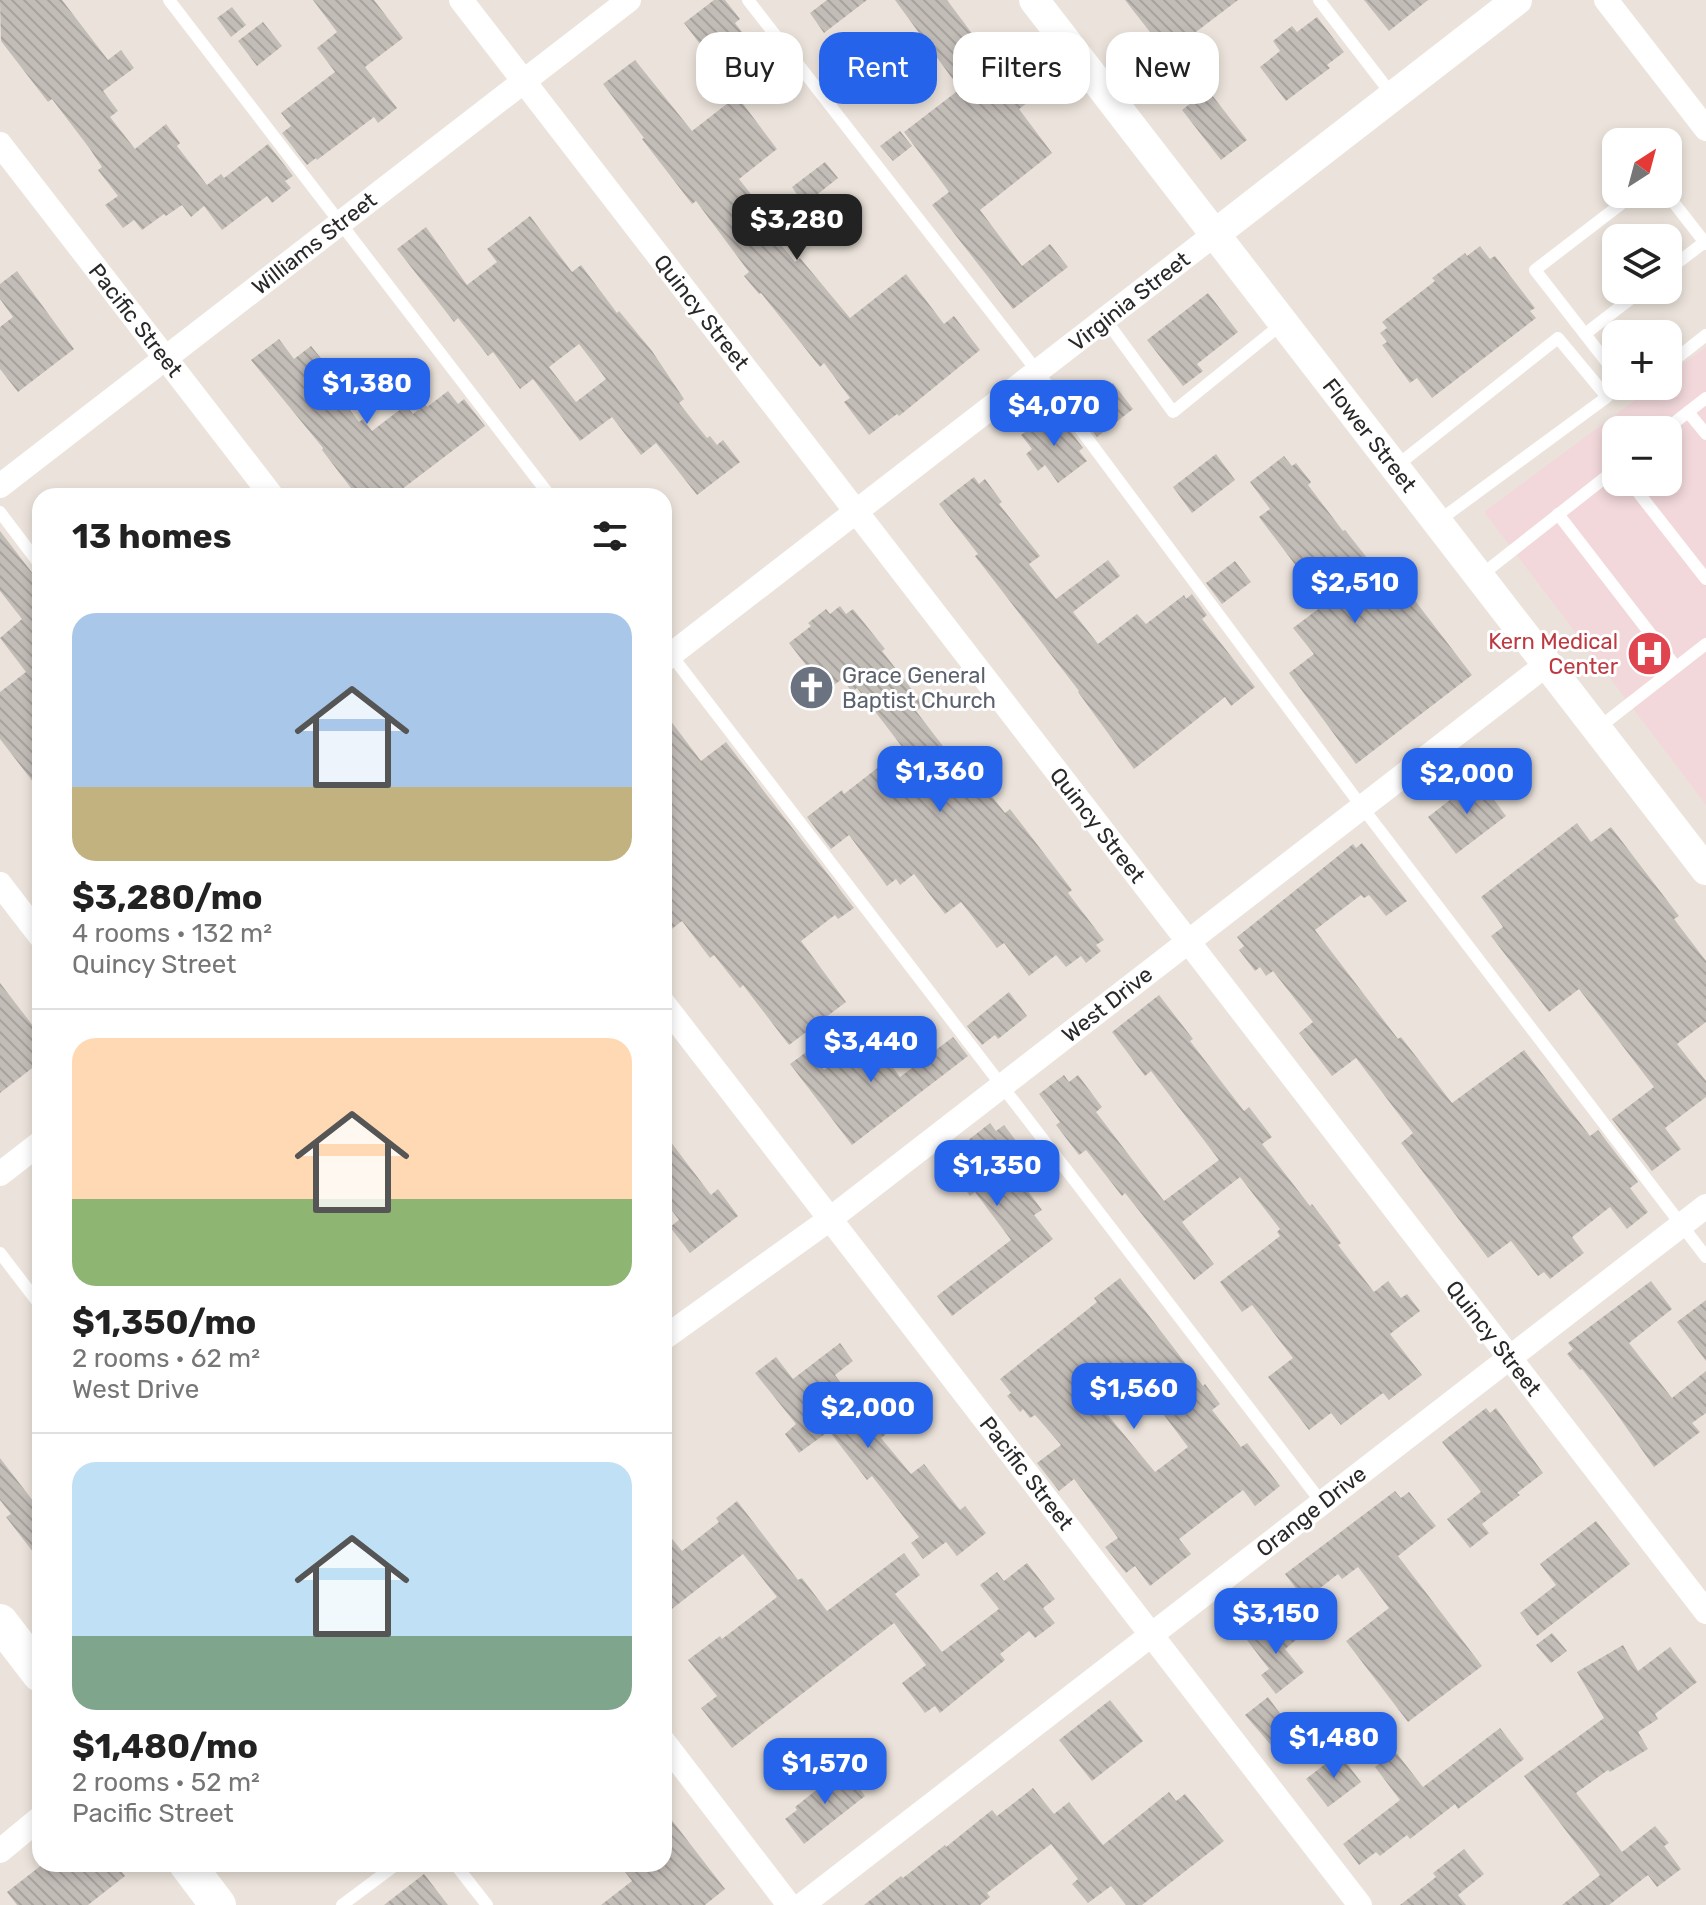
<!DOCTYPE html>
<meta charset="utf-8">
<style>
:root{--surface:#fff;--page:#f2f2f2;--text:#222;--muted:#767676;--line:#e0e0e0;--accent:#2563eb}
body{margin:0;font-family:Rubik,sans-serif;background:var(--page);color:var(--text);height:100vh;display:flex;flex-direction:column;font-size:30px;white-space:nowrap}
*{box-sizing:border-box;margin:0}
p{font-size:26px;color:var(--muted)}
.icon{flex:none;width:44px;height:44px;fill:none;stroke:currentColor;stroke-width:2;stroke-linecap:round;stroke-linejoin:round}
.map{position:relative;flex:1;overflow:hidden}
.drawer{position:absolute;left:32px;top:488px;width:640px;height:1384px;display:flex;flex-direction:column;background:var(--surface);border-radius:24px;box-shadow:0 4px 12px #0003}
.drawer>*{flex:none}
.banner{position:absolute;left:696px;top:32px;width:760px;height:72px;display:flex;gap:16px}
.needle{width:52px;rotate:36deg}
.tools{position:absolute;left:1602px;top:128px;display:grid;gap:16px}
.tools a{display:grid;place-items:center;width:80px;height:80px;border-radius:16px;background:var(--surface);box-shadow:0 4px 12px #0003;font-size:40px}
.price{position:absolute;translate:-50% -68px;padding:0 18px;border-radius:16px;background:var(--accent);color:#fff;font-size:26px;line-height:52px;filter:drop-shadow(0 2px 4px #0008)}
.price::after{content:'';position:absolute;left:50%;top:48px;width:24px;height:18px;margin-left:-12px;background:inherit;clip-path:polygon(0 0,100% 0,50% 100%)}
.price.on{background:#222;color:#fff}
ul{padding:0;list-style:none}
li{display:grid;align-content:center;gap:16px;height:424px;padding:0 40px}
li+li{border-top:2px solid var(--line)}
li span{display:grid;place-items:center;height:248px;border-radius:24px;color:#555}
li>.icon{margin-inline-start:auto}
span .icon{width:144px;height:144px;fill:#fffc;stroke-width:1}
li b{font-size:34px}
h2{display:flex;justify-content:space-between;align-items:center;height:96px;padding:0 40px;font-size:34px}
.tag{padding:0 28px;border-radius:24px;background:var(--surface);box-shadow:0 4px 12px #0003;font-size:28px;line-height:72px}
.tag.on{background:var(--accent);color:#fff}
.map>svg:first-child{display:block}
.medical{fill:#f2d8db;fill-rule:evenodd}
.building{fill:url(#building-back-hatch);fill-rule:evenodd}
.lines{fill:none;stroke-linecap:round;stroke-linejoin:round}
.service{stroke:#fff;stroke-width:12}
.minor{stroke:#fff;stroke-width:24}
.tertiary{stroke:#fff;stroke-width:30}
.secondary{stroke:#fff;stroke-width:36}
.labels{text-anchor:middle;stroke-width:6;stroke-linejoin:round;paint-order:stroke}
.street-label{font-size:22px;fill:#292929;stroke:#fff}
.health-label{font-size:22px;fill:#be3a42;stroke:#fff;text-anchor:end}
.worship-label{font-size:22px;fill:#5b616d;stroke:#fff;text-anchor:start}
</style>
<div class="map">
<svg width="1706" height="1905" viewBox="0 0 1706 1905">
<defs>
<pattern id="building-back-hatch" width="6" height="6" patternUnits="userSpaceOnUse" patternTransform="scale(2)"><rect width="6" height="6" fill="#c3bdb8"/><path d="M-1 5l2 2M0 0l6 6M5-1l2 2" fill="none" stroke="#a8a29e"/></pattern>
</defs>
<rect width="100%" height="100%" fill="#ebe3db"/>
<!-- medical -->
<path class="medical" d="M 1706,347 L 1706,805 L 1484,512 L 1654,386 L 1668,386 L 1668,375 ZM 1616,430 L 1668,430 L 1668,482 L 1616,482 Z"/>
<!-- building -->
<g class="building">
<polygon points="0,0 62,0 108,60 121,50 134,68 103,91 118,111 110,117 135,149 166,124 180,143 177,146 207,185 221,174 224,178 268,144 293,176 285,181 291,188 272,203 267,196 222,230 204,206 191,217 182,205 166,216 164,214 142,230 134,220 123,228 105,205 118,196 98,170 102,167 90,149 52,99 48,102 1,41"/>
<polygon points="313,0 374,0 403,38 365,67 397,108 378,123 374,117 317,160 316,158 307,165 282,133 291,126 281,113 335,72 317,48 337,32"/>
<polygon points="714,0 725,0 740,19 735,23 779,80 753,100 709,43 703,48 684,23"/>
<polygon points="827,0 867,0 824,33 810,13"/>
<polygon points="895,0 947,0 992,60 1003,52 1029,85 1023,90 1031,100 1019,109 1052,153 980,210 1022,266 1050,244 1068,267 1013,309 932,205 949,192 904,132 960,89"/>
<polygon points="1125,0 1238,0 1167,54"/>
<polygon points="1364,0 1428,0 1389,31"/>
<polygon points="232,7 246,25 231,37 217,18"/>
<polygon points="1317,17 1344,52 1327,65 1330,68 1286,101 1260,67 1280,51 1273,41 1292,26 1297,32"/>
<polygon points="263,22 282,46 257,66 238,41"/>
<polygon points="635,60 692,131 737,96 777,149 739,179 776,226 770,231 795,262 800,258 850,318 906,274 944,324 954,316 980,350 899,416 897,414 869,435 844,402 850,398 824,363 820,367 761,293 759,294 744,276 749,272 696,201 692,204 642,139 644,138 603,84"/>
<polygon points="1208,90 1247,140 1221,160 1182,110"/>
<polygon points="900,131 912,146 893,161 880,146"/>
<polygon points="825,162 838,178 804,205 792,187"/>
<path d="M 530,216 L 572,272 L 581,265 L 617,313 L 619,311 L 652,351 L 684,399 L 679,403 L 707,438 L 710,436 L 717,445 L 723,440 L 740,462 L 697,495 L 656,443 L 641,455 L 612,417 L 580,441 L 533,379 L 520,389 L 493,352 L 488,356 L 458,318 L 454,322 L 397,249 L 426,227 L 467,285 L 497,262 L 487,249 ZM 579,344 L 606,379 L 576,402 L 549,367 Z"/>
<polygon points="1480,246 1490,259 1495,256 1535,308 1530,311 1536,318 1432,398 1417,378 1410,383 1382,345 1387,342 1380,333 1387,328 1382,322 1435,281 1432,278 1465,253 1467,256"/>
<polygon points="17,271 74,349 18,392 0,369 0,327 13,317 0,299 0,284"/>
<polygon points="1208,293 1238,332 1197,364 1203,371 1183,386 1147,340"/>
<polygon points="279,339 294,359 311,346 324,362 317,367 359,422 363,419 372,431 406,405 413,414 425,404 427,407 448,391 458,404 464,399 485,426 393,496 357,496 322,450 323,448 251,360"/>
<polygon points="1113,383 1133,409 1097,437 1077,410"/>
<polygon points="1050,413 1059,425 1063,421 1083,448 1079,451 1087,461 1058,483 1045,465 1038,471 1026,454 1032,449 1021,435"/>
<polygon points="1216,454 1235,480 1192,513 1173,487"/>
<polygon points="1284,456 1292,466 1296,463 1311,482 1308,485 1343,531 1345,530 1394,592 1403,585 1472,675 1356,764 1289,673 1314,654 1293,628 1325,604 1259,517 1270,509 1250,482"/>
<polygon points="974,477 979,484 985,479 1002,502 999,504 1040,556 1029,564 1056,599 1108,560 1120,576 1073,612 1098,644 1137,614 1146,624 1184,595 1186,599 1192,594 1207,615 1202,619 1255,687 1231,706 1225,697 1134,769 1078,692 1079,691 975,556 978,554 939,504"/>
<polygon points="0,531 40,583 40,791 0,739 0,692 26,672 0,638 22,619 0,591"/>
<polygon points="1235,561 1251,582 1222,604 1206,583"/>
<polygon points="840,606 846,614 853,609 885,649 882,651 924,705 916,711 969,780 975,775 1005,813 1010,809 1072,890 1068,893 1104,940 1096,945 1101,951 1086,963 1081,956 1066,967 1056,955 1029,976 1004,943 997,948 961,902 945,914 914,874 900,885 896,879 887,886 849,835 831,849 807,817 842,790 844,794 903,748 857,688 852,692 842,679 826,691 789,643 811,626 808,623 826,609 830,614"/>
<polygon points="664,712 701,761 726,742 854,908 838,919 835,915 801,941 846,1002 789,1045 743,985 740,988 714,955 710,958 682,921 664,935"/>
<polygon points="1478,778 1506,816 1456,854 1428,817"/>
<polygon points="1577,823 1591,842 1611,827 1679,916 1674,919 1706,961 1706,1022 1677,1044 1706,1081 1706,1097 1665,1128 1681,1149 1652,1171 1612,1119 1654,1087 1579,989 1549,1012 1491,936 1503,927 1481,897"/>
<polygon points="1362,843 1407,901 1386,916 1369,895 1364,898 1361,895 1315,930 1398,1039 1401,1037 1452,1103 1524,1050 1590,1136 1598,1130 1638,1182 1630,1188 1648,1212 1627,1229 1610,1207 1572,1237 1584,1253 1550,1279 1544,1272 1538,1276 1511,1241 1488,1258 1401,1143 1413,1133 1356,1058 1332,1076 1299,1033 1313,1022 1273,971 1266,976 1260,967 1255,971 1239,950 1244,946 1237,937 1353,844 1356,848"/>
<polygon points="0,983 40,1035 40,1062 0,1093"/>
<polygon points="1009,992 1027,1016 998,1039 995,1035 982,1045 967,1026"/>
<polygon points="1159,995 1193,1039 1190,1041 1244,1111 1249,1107 1272,1137 1262,1144 1310,1206 1312,1204 1329,1226 1341,1243 1338,1245 1374,1292 1388,1281 1401,1298 1407,1294 1420,1311 1390,1334 1422,1375 1389,1400 1383,1393 1341,1425 1331,1413 1309,1430 1268,1377 1293,1358 1252,1305 1242,1312 1220,1282 1280,1236 1277,1232 1280,1229 1240,1177 1182,1222 1214,1264 1194,1280 1125,1193 1122,1196 1086,1150 1079,1155 1056,1125 1060,1122 1039,1094 1064,1075 1069,1082 1078,1075 1102,1107 1096,1112 1164,1201 1219,1160 1151,1071 1145,1076 1112,1032"/>
<polygon points="869,1036 900,1077 953,1037 968,1056 852,1145 790,1064 809,1050 824,1070"/>
<polygon points="990,1123 996,1131 1004,1125 1042,1175 1025,1187 1042,1210 1034,1215 1053,1239 952,1316 937,1296 1011,1240 975,1192 970,1196 943,1160"/>
<polygon points="664,1133 711,1195 718,1189 738,1216 690,1253 670,1227 679,1220 664,1200"/>
<path d="M 1120,1278 L 1203,1386 L 1205,1384 L 1220,1404 L 1212,1410 L 1241,1447 L 1247,1443 L 1280,1486 L 1255,1506 L 1243,1490 L 1179,1539 L 1191,1554 L 1150,1586 L 1135,1566 L 1126,1573 L 1105,1547 L 1118,1538 L 1074,1479 L 1059,1491 L 1037,1463 L 1061,1445 L 1035,1415 L 1030,1418 L 1023,1409 L 1020,1412 L 1007,1396 L 1011,1393 L 1000,1379 L 1097,1302 L 1094,1298 ZM 1143,1387 L 1188,1447 L 1155,1472 L 1107,1414 Z"/>
<polygon points="1651,1281 1672,1309 1629,1343 1672,1398 1706,1371 1706,1413 1692,1423 1700,1432 1654,1467 1614,1410 1582,1369 1580,1370 1567,1354 1573,1349 1568,1343"/>
<polygon points="1706,1300 1706,1361 1677,1322"/>
<polygon points="840,1343 853,1361 835,1375 861,1410 869,1404 890,1431 881,1438 911,1474 924,1464 960,1510 965,1506 986,1533 957,1556 946,1542 923,1559 911,1543 919,1537 872,1476 867,1480 829,1431 799,1453 785,1434 796,1424 755,1373 776,1357 793,1379"/>
<polygon points="1486,1408 1490,1413 1496,1408 1543,1473 1517,1493 1520,1495 1482,1524 1489,1533 1470,1548 1447,1519 1481,1492 1442,1442"/>
<polygon points="0,1458 40,1510 40,1561 6,1517 11,1514 0,1500"/>
<polygon points="1395,1491 1401,1498 1409,1492 1436,1526 1398,1556 1482,1666 1408,1722 1346,1641 1389,1608 1358,1567 1342,1579 1338,1574 1305,1600 1285,1574"/>
<polygon points="737,1501 798,1580 802,1578 827,1611 904,1553 920,1575 895,1594 942,1652 999,1609 980,1585 997,1572 1004,1581 1027,1563 1055,1599 1043,1608 1055,1623 1035,1638 1029,1631 1000,1654 1005,1660 940,1713 935,1706 925,1713 902,1683 926,1665 894,1623 732,1748 701,1708 717,1696 688,1660 720,1636 722,1639 777,1597 743,1554 664,1615 664,1529 682,1551 719,1522 716,1518"/>
<polygon points="1596,1521 1630,1564 1537,1636 1520,1613 1556,1585 1540,1564"/>
<polygon points="1267,1624 1273,1632 1283,1624 1296,1640 1285,1649 1304,1672 1276,1694 1261,1675 1269,1669 1247,1640"/>
<polygon points="1552,1633 1567,1651 1551,1663 1536,1645"/>
<polygon points="1623,1645 1638,1671 1670,1647 1697,1682 1655,1714 1658,1719 1638,1732 1648,1749 1610,1772 1608,1770 1576,1793 1622,1852 1655,1826 1669,1843 1664,1846 1681,1869 1657,1887 1648,1875 1609,1905 1562,1905 1600,1875 1524,1776 1604,1718 1577,1672"/>
<polygon points="1268,1697 1303,1745 1284,1760 1245,1715"/>
<polygon points="1110,1700 1143,1741 1092,1781 1059,1740"/>
<polygon points="1500,1728 1524,1759 1458,1809 1455,1804 1410,1839 1407,1835 1380,1856 1376,1852 1359,1865 1343,1844 1400,1800 1375,1767 1395,1751 1423,1787"/>
<polygon points="1339,1753 1361,1782 1328,1807 1306,1779"/>
<polygon points="844,1768 865,1796 804,1844 785,1819 797,1810 795,1807"/>
<polygon points="1033,1788 1054,1814 1069,1802 1103,1845 1169,1792 1176,1801 1185,1794 1224,1841 1142,1905 1126,1905 1111,1886 1088,1903 1072,1884 1078,1879 1051,1844 987,1893 990,1897 980,1905 864,1905 901,1876 903,1878 945,1845 946,1847 992,1810 997,1816"/>
<polygon points="664,1810 725,1889 705,1905 601,1905 632,1881 619,1864 664,1864"/>
<polygon points="1464,1849 1484,1874 1458,1895 1466,1905 1400,1905 1436,1877 1433,1873"/>
<polygon points="43,1864 115,1864 125,1876 88,1905 17,1905 7,1892"/>
<polygon points="424,1874 448,1905 384,1905"/>
</g>
<g class="lines">
<!-- service -->
<g class="service">
<polyline points="169,0 550,496"/>
<polyline points="748,0 1037,371 1362,807 1706,1257"/>
<polyline points="1319,0 1393,96"/>
<polyline points="1667,194 1706,244"/>
<polyline points="1668,270 1706,241"/>
<polyline points="1105,319 1173,412 1283,323"/>
<polyline points="1585,334 1642,290"/>
<polyline points="1668,365 1706,335"/>
<polyline points="1616,374 1535,270 1634,194"/>
<polyline points="1626,386 1631,393 1640,386"/>
<polyline points="1688,412 1706,434"/>
<polyline points="1665,430 1706,398"/>
<polyline points="1395,467 1558,338 1607,397 1437,522"/>
<polyline points="1630,482 1706,579"/>
<polyline points="0,512 40,565"/>
<polyline points="1558,514 1676,667"/>
<polyline points="1480,576 1616,469"/>
<polyline points="669,652 1322,1503"/>
<polyline points="1597,729 1706,644"/>
<polyline points="0,1253 40,1305"/>
<polyline points="455,1864 487,1905"/>
<polyline points="342,1905 397,1864"/>
</g>
<!-- minor -->
<g class="minor">
<polyline points="461,0 1706,1612"/>
<polyline points="1606,0 1706,129"/>
<polyline points="0,144 272,496"/>
<polyline points="0,486 629,0"/>
<polyline points="664,660 1215,234"/>
<polyline points="0,884 40,936"/>
<polyline points="664,1004 1360,1905"/>
<polyline points="0,1174 40,1143"/>
<polyline points="664,1338 830,1219 1547,664"/>
<polyline points="664,1742 789,1905"/>
<polyline points="0,1851 40,1818"/>
<polyline points="802,1905 1706,1206"/>
</g>
<!-- tertiary -->
<g class="tertiary">
<polyline points="1034,0 1706,870"/>
<polyline points="1215,234 1517,0"/>
</g>
<!-- secondary -->
<g class="secondary">
<polyline points="0,1622 40,1674"/>
<polyline points="187,1864 218,1905"/>
</g>
</g>
<!-- icons -->
<defs>
<symbol id="hospital-disc" viewBox="-11 -11 22 22"><circle r="9.5" fill="#e0444e" stroke="#fff"/><path d="M-5-5h3v3.5h4V-5h3V5h-3V1.5h-4V5h-3Z" fill="#fff"/></symbol>
<symbol id="church-disc" viewBox="-11 -11 22 22"><circle r="9.5" fill="#6b7280" stroke="#fff"/><path d="M-1.2-6h2.4v3.5h3.3v2.4h-3.3V6h-2.4V-.1h-3.3v-2.4h3.3Z" fill="#fff"/></symbol>
</defs>
<g fill-rule="evenodd">
<use href="#hospital-disc" x="1624" y="628" width="51" height="51"/>
<use href="#church-disc" x="786" y="662" width="51" height="51"/>
</g>
<g class="labels">
<!-- street labels -->
<g class="street-label">
<text transform="translate(314 243) rotate(-38)" y="8">Williams Street</text>
<text transform="translate(1129 301) rotate(-38)" y="8">Virginia Street</text>
<text transform="translate(702 312) rotate(52)" y="8">Quincy Street</text>
<text transform="translate(136 320) rotate(52)" y="8">Pacific Street</text>
<text transform="translate(1370 435) rotate(52)" y="8">Flower Street</text>
<text transform="translate(1098 825) rotate(52)" y="8">Quincy Street</text>
<text transform="translate(1107 1004) rotate(-38)" y="8">West Drive</text>
<text transform="translate(1494 1338) rotate(52)" y="8">Quincy Street</text>
<text transform="translate(1027 1473) rotate(52)" y="8">Pacific Street</text>
<text transform="translate(1311 1511) rotate(-38)" y="8">Orange Drive</text>
</g>
<!-- health labels -->
<g class="health-label">
<text x="1618" y="649">Kern Medical<tspan x="1618" dy="25">Center</tspan></text>
</g>
<!-- worship labels -->
<g class="worship-label">
<text x="842" y="683">Grace General<tspan x="842" dy="25">Baptist Church</tspan></text>
</g>
</g>
</svg>
<div class="tools">
<a><svg class="needle" viewBox="-14 -14 28 28"><path d="M0-13l5 13h-10z" fill="#e53935"/><path d="M0 13l5-13h-10z" fill="#767676"/></svg></a>
<a><svg class="icon" aria-label="layers" viewBox="0 0 24 24"><path d="M12 4l9 5-9 5-9-5zM3 14l9 5 9-5"/></svg></a>
<a>+</a>
<a>−</a>
</div>
<b class="price on" style="left:797px;top:262px">$3,280</b>
<b class="price" style="left:367px;top:426px">$1,380</b>
<b class="price" style="left:1054px;top:448px">$4,070</b>
<b class="price" style="left:1355px;top:625px">$2,510</b>
<b class="price" style="left:940px;top:814px">$1,360</b>
<b class="price" style="left:1467px;top:816px">$2,000</b>
<b class="price" style="left:871px;top:1084px">$3,440</b>
<b class="price" style="left:997px;top:1208px">$1,350</b>
<b class="price" style="left:1134px;top:1431px">$1,560</b>
<b class="price" style="left:868px;top:1450px">$2,000</b>
<b class="price" style="left:1276px;top:1656px">$3,150</b>
<b class="price" style="left:1334px;top:1780px">$1,480</b>
<b class="price" style="left:825px;top:1806px">$1,570</b>
<div class="banner">
<a class="tag">Buy</a>
<a class="tag on">Rent</a>
<a class="tag">Filters</a>
<a class="tag">New</a>
</div>
<section class="drawer">
<h2>13 homes<svg class="icon" aria-label="filters" viewBox="0 0 24 24"><path d="M4 7h16M4 17h16"/><circle cx="9" cy="7" r="2"/><circle cx="15" cy="17" r="2"/></svg></h2>
<ul>
<li><span style="background:linear-gradient(#a9c7e8 70%,#c2b280 0)"><svg class="icon" aria-label="home" viewBox="0 0 24 24"><path d="M3 11l9-7 9 7M6 9v11h12V9"/></svg></span><div><b>$3,280/mo</b><p>4 rooms · 132 m²</p><p>Quincy Street</p></div></li>
<li><span style="background:linear-gradient(#ffd9b3 65%,#8fb573 0)"><svg class="icon" aria-label="home" viewBox="0 0 24 24"><path d="M3 11l9-7 9 7M6 9v11h12V9"/></svg></span><div><b>$1,350/mo</b><p>2 rooms · 62 m²</p><p>West Drive</p></div></li>
<li><span style="background:linear-gradient(#bfe0f5 70%,#7fa58c 0)"><svg class="icon" aria-label="home" viewBox="0 0 24 24"><path d="M3 11l9-7 9 7M6 9v11h12V9"/></svg></span><div><b>$1,480/mo</b><p>2 rooms · 52 m²</p><p>Pacific Street</p></div></li>
</ul>
</section>
</div>
